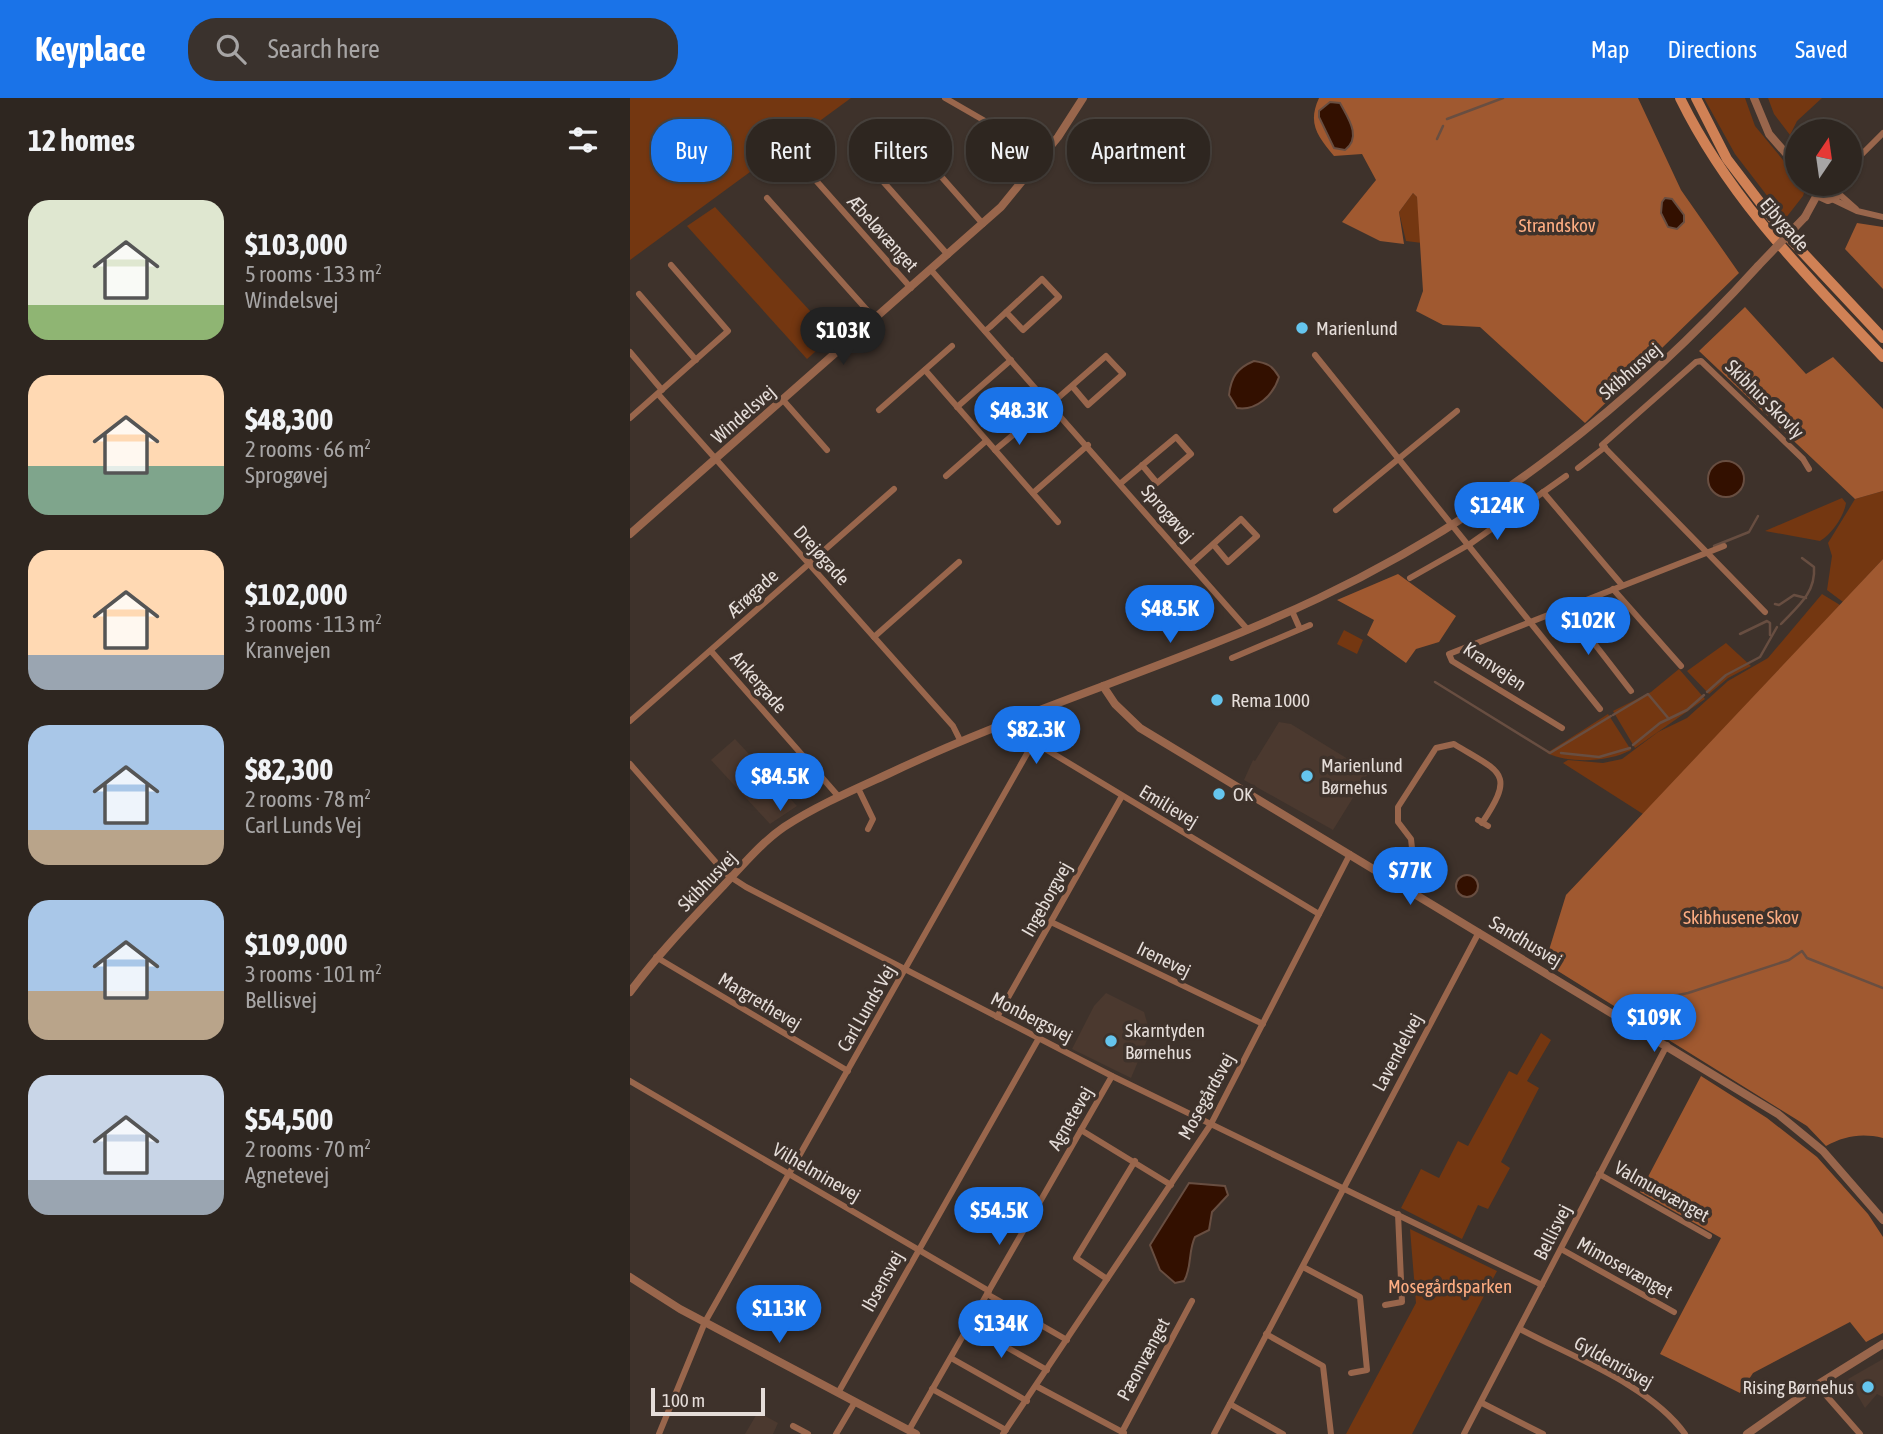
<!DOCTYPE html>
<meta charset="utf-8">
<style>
:root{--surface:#2e2620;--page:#3a322d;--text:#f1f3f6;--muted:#a7a5a5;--line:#49433e;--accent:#1a73e8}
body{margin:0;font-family:"Asap Condensed",sans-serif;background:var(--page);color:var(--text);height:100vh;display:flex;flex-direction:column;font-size:26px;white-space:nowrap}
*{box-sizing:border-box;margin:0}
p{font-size:23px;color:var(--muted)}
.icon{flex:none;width:38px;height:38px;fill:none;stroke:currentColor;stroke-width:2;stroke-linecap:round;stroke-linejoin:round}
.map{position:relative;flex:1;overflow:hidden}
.panel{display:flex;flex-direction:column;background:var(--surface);width:630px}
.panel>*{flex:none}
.guide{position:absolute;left:21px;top:21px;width:665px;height:63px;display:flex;gap:14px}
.needle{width:46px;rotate:13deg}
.buttons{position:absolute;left:1155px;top:21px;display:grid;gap:14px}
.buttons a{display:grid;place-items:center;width:77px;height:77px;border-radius:50%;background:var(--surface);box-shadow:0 2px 5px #0004,0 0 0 2px var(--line);font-size:35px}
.scale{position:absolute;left:21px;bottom:18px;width:114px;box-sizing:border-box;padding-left:7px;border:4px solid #e5ddd9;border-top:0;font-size:19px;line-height:24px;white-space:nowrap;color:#e5ddd9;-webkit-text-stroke:5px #3e322b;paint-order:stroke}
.price{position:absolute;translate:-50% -60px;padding:0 16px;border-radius:24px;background:var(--accent);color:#fff;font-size:23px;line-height:46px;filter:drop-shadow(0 2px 4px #0008)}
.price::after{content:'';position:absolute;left:50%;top:42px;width:21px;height:16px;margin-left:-10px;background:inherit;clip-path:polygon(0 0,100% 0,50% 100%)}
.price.selected{background:#222;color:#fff}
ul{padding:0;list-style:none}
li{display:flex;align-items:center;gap:21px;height:175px;padding:0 28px}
li span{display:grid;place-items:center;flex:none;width:196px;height:140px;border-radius:21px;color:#555}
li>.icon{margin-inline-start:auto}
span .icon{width:84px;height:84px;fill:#fffc;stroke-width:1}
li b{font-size:30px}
h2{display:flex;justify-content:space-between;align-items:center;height:84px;padding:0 28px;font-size:30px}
.chip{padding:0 24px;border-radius:28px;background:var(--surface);box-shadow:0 2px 5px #0004,0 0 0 2px var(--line);font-size:24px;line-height:63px}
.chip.selected{background:var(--accent);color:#fff}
header{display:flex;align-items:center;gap:42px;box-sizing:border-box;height:98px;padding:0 35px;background:var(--accent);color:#fff}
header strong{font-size:33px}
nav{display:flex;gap:38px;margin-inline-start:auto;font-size:24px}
.search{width:490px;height:63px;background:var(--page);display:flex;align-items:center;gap:18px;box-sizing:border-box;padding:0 24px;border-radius:28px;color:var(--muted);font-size:26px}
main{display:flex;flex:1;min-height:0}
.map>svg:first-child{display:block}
.built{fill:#4b392f}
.green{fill:#743711}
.forest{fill:#a05930}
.water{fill:#331000;stroke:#684e41;stroke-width:2}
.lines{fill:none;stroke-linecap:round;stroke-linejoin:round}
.stream{stroke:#684e41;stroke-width:2.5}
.minor{stroke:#99664c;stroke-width:6}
.tertiary{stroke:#99664c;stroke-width:8}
.secondary{stroke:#d08155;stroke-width:10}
.tertiary-bridge{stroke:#99664c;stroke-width:8}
.poi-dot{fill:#65c5ee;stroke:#3e322b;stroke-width:2.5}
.labels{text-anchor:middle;stroke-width:7;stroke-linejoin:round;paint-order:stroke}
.street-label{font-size:19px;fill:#e5ddd9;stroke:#3e322b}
.park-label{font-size:19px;fill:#fead82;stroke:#3e322b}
.poi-label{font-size:19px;fill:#e5ddd9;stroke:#3e322b;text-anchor:start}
</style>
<header>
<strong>Keyplace</strong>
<div class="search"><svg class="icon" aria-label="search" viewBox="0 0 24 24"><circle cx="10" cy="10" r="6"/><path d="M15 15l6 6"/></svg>Search here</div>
<nav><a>Map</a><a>Directions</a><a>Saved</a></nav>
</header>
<main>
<section class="panel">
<h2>12 homes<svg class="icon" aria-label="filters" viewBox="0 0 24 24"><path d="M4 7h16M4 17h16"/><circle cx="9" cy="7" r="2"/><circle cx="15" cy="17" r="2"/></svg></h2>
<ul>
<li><span style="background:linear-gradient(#dfe7d0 75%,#8fb573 0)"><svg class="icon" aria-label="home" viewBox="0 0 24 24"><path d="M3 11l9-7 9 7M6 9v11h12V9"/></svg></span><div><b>$103,000</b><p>5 rooms · 133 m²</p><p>Windelsvej</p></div></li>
<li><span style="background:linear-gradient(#ffd9b3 65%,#7fa58c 0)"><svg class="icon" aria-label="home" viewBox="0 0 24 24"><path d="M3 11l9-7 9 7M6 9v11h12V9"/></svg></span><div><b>$48,300</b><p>2 rooms · 66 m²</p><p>Sprogøvej</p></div></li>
<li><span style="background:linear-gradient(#ffd9b3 75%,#9aa5b1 0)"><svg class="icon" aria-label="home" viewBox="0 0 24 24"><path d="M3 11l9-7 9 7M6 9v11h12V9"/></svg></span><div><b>$102,000</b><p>3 rooms · 113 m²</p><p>Kranvejen</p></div></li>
<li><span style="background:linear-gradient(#a9c7e8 75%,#b9a48a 0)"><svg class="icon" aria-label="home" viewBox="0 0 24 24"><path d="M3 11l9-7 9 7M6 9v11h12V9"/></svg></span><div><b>$82,300</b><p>2 rooms · 78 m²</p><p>Carl Lunds Vej</p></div></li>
<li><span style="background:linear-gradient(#a9c7e8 65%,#b9a48a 0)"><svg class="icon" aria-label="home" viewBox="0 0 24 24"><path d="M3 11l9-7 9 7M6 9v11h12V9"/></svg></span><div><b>$109,000</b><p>3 rooms · 101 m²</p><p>Bellisvej</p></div></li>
<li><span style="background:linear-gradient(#c9d6e8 75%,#9aa5b1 0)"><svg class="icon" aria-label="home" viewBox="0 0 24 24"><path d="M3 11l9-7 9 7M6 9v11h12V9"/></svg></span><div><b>$54,500</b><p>2 rooms · 70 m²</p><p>Agnetevej</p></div></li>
</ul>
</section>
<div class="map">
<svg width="1253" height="1336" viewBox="0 0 1253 1336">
<rect width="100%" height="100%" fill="#3e322b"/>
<!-- built -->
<g class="built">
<polygon points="649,624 661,626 739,674 703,732 614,682 623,662 625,663"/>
<polygon points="105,641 167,708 140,726 81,662"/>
<polygon points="476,895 514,914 520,935 501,980 442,951 464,908"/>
<polygon points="1253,1261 1253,1299 1247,1296 1235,1310 1218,1281"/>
<polygon points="128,1314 148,1325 143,1336 115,1336"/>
</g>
<!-- green -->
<g class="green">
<polygon points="0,0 221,0 0,162"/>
<polygon points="1074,0 1115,0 1125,28 1167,79 1167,86 1176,88 1173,98 1155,121 1105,56"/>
<polygon points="1138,0 1192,0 1167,23 1160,37 1144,16"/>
<polygon points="783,95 787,99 792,145 776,143 769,114"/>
<polygon points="85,109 203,238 177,261 57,128"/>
<polygon points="1253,393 1253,461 1213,504 1197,492 1202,458 1198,445 1225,401"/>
<path d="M 1212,400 L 1216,405 C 1214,418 1202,436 1190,443 L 1135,433 Z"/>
<polygon points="1192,496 1210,507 1013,716 933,665 938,662 973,665 992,661 1028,634 1057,620 1098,583 1138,560"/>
<polygon points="714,532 733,542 727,556 707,546"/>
<polygon points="1096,545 1121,568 1098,580 1079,596 1057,573"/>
<polygon points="1049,571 1075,601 1005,650 983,613 1021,594"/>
<path d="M 978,616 L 1001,652 C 979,664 940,666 917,655 Z"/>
<polygon points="911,935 921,942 897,983 909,990 871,1064 880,1070 858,1111 848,1107 832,1141 771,1110 791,1071 809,1080 828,1043 838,1048 879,973 887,977"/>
<polygon points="780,1131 867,1173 782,1336 716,1336 786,1205"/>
</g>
<!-- forest -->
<g class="forest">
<path d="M 689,0 L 1008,0 L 1051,92 L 1109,175 L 955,325 L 850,229 L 813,227 L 786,213 L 793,193 L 787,99 L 783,95 L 769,114 L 774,146 L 750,143 L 712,124 L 746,82 L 732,56 L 704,58 C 688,38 677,26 689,0 Z"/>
<polygon points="1227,125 1253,129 1253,191 1215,151"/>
<polygon points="1115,209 1176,276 1203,259 1253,311 1253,393 1225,401 1069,253"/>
<path d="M 1253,461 L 1253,1040 C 1231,1035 1215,1038 1196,1048 L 1177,1028 L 915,865 L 936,797 Z"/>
<polygon points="768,476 826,518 809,544 786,551 776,565 737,537 744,522 707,502"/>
<polygon points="1071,978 1137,1020 1187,1059 1238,1116 1253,1139 1253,1235 1236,1244 1220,1224 1123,1275 1110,1295 1030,1256 1091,1140 1010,1094"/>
</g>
<!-- water -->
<g class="water">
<path d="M 700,4 L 710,5 C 718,20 732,39 715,52 L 704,50 L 689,19 L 689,13 Z"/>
<polygon points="1035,100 1042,101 1054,117 1054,124 1047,131 1038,129 1031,115 1032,104"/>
<path d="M 624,263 C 637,265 642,267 649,279 C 643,298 626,313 607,310 L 599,297 C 601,279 607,270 624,263 Z"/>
<circle cx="1096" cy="381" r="18"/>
<circle cx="837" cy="788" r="11"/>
<path d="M 559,1085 L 595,1088 L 598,1097 L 582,1114 L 579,1132 L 565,1139 C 558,1153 562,1170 554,1183 L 545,1185 L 530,1172 L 520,1147 Z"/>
</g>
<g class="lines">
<!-- stream -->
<g class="stream">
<polyline points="817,21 873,0"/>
<polyline points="807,41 813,28"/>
<polyline points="1084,448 1119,434 1128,418"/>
<polyline points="1145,506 1149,507 1164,497 1176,500"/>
<path d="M 1151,526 C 1167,509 1186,495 1184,469 L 1172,460"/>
<polyline points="1110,536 1137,523 1140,525 1140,537"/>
<polyline points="805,584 920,655 981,618"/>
<polyline points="1077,594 1096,577 1130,559 1147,529"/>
<polyline points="983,617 1018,596 1039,621"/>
<polyline points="1003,647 1030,625 1057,612 1074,597"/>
<polyline points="931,655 969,659 1000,650"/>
<polyline points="1018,903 1058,895 1159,862 1172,853 1177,860 1253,890"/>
</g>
<!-- minor -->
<g class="minor">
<polyline points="315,0 355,23 399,76"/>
<polyline points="264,25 353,126"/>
<polyline points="234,62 318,157"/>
<polyline points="1220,68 1253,35"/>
<polyline points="174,69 281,190"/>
<polyline points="1208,95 1226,111"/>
<polyline points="137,100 245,221"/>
<polyline points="1202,101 1227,113 1253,119"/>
<polyline points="301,172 618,532"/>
<polyline points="9,196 66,262"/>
<polyline points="355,233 360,229 412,181 429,199 393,232 376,214"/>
<polyline points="0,254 32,292"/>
<polyline points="685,257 970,611"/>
<polyline points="295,272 428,424"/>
<polyline points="28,296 323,628 330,642"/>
<polyline points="153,302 197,352"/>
<polyline points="421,306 476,258 493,276 458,307 442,288"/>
<polyline points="327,309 381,262"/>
<polyline points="249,312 322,248"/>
<polyline points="0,320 98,233 41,167"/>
<polyline points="365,352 396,326"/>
<polyline points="948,370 975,349"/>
<polyline points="316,378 356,343"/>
<polyline points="491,385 546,339 561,356 527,385 512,367"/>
<polyline points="913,394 992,487"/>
<polyline points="403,395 458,347"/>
<polyline points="706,412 827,313"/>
<polyline points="561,466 611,421 627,438 598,464 583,446"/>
<polyline points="780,480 840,446 936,378"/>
<polyline points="983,491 1051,568"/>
<polyline points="936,509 1001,593"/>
<polyline points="662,513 670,531"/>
<polyline points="1135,514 972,347 1066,264 1071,263 1173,361 1179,371"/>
<polyline points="244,539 329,464"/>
<polyline points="81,553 209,699"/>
<polyline points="602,560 680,527"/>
<polyline points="0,623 264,391"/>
<polyline points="374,626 689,816"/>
<polyline points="932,630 822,563 819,556 1094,448"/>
<polyline points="0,666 96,776 116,789 482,978 912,1187"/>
<polyline points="228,690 243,721 238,731"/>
<polyline points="848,722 858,728"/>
<path d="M 765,783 L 782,750 L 781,741 L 768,724 L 768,709 L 806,650 L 824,646 C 871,675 886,674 852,725"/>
<polyline points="421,824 633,926"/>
<polyline points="26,859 218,973"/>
<polyline points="367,919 492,698"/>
<polyline points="0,983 359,1193"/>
<polyline points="451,1032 541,1087"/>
<polyline points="969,1076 1079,1138"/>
<polyline points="931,1151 1044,1214"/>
<polyline points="673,1169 730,1199 737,1272 721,1275"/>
<polyline points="477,1181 446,1160 505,1063"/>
<polyline points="357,1196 437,1242"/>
<polyline points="755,1207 772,1204 768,1116"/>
<polyline points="339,1228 417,1272"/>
<path d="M 890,1231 C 942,1259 1020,1287 1055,1336"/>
<polyline points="636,1236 693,1268 701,1336"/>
<polyline points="321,1260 397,1303"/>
<polyline points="1187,1287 1230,1336"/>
<polyline points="406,1288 494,1335"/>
<polyline points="302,1291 376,1332"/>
<polyline points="208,1295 409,940"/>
<polyline points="852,1305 913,1336"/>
<polyline points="600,1306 653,1336"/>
<polyline points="163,1328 178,1336"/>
<polyline points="279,1332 482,978"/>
<polyline points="492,1334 562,1203"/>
<polyline points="29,1336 75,1224 403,645 418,617 419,609"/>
<polyline points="206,1336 225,1304"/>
<polyline points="373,1336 581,1026 720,756"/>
<polyline points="584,1336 849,834"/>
<polyline points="834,1336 1037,947"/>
</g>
<!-- tertiary -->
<g class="tertiary">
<polyline points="1124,0 1139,36 1167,68"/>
<polyline points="1188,86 1187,97 1198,102 1207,98 1207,86"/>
<polyline points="1175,119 1187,97"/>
<polyline points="0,436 371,109 428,39 453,0"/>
<polyline points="473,588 485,606 510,630 1148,1016 1193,1053 1253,1122"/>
<path d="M 0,894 C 29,855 62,821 95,786 C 113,767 132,744 154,729 C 186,708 223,692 258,676 C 398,609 548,567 689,500 C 856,421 1004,305 1128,168"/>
<polyline points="0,1179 50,1211 286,1336"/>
<polyline points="1117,1336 1187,1287 1253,1246"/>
</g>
<!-- secondary -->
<g class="secondary">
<path d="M 1050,0 C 1100,102 1176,177 1253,259"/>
<polyline points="1066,0 1097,61 1148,128 1253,240"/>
</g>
<!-- tertiary-bridge -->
<polyline class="tertiary-bridge" points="1128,168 1175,119"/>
</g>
<!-- markers -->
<g class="poi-dot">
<circle cx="672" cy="230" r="7"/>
<circle cx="587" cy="602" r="7"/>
<circle cx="677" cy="678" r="7"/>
<circle cx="589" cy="696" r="7"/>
<circle cx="481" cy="943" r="7"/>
<circle cx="1238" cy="1289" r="7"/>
</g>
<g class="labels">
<!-- street labels -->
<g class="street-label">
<text transform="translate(1155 126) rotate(49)" y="7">Ejbygade</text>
<text transform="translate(253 135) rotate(48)" y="7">Æbeløvænget</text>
<text transform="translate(1000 273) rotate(-41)" y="7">Skibhusvej</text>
<text transform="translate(1135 301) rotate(45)" y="7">Skibhus Skovly</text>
<text transform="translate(113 316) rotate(-41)" y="7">Windelsvej</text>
<text transform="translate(538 415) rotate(49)" y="7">Sprogøvej</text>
<text transform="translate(192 457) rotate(48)" y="7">Drejøgade</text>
<text transform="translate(122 495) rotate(-42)" y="7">Ærøgade</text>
<text transform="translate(865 568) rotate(34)" y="7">Kranvejen</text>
<text transform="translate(129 584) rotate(49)" y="7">Ankergade</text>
<text transform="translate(539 708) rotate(31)" y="7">Emilievej</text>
<text transform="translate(77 783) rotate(-46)" y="7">Skibhusvej</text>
<text transform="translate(416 801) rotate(-61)" y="7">Ingeborgvej</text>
<text transform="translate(896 843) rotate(31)" y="7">Sandhusvej</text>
<text transform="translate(534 861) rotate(26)" y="7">Irenevej</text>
<text transform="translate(130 903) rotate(31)" y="7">Margrethevej</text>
<text transform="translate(236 910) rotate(-60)" y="7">Carl Lunds Vej</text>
<text transform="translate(402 919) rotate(27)" y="7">Monbergsvej</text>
<text transform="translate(767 954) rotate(-62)" y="7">Lavendelvej</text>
<text transform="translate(576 998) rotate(-61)" y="7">Mosegårdsvej</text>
<text transform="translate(440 1020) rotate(-60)" y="7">Agnetevej</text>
<text transform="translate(187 1074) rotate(30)" y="7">Vilhelminevej</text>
<text transform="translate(1032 1093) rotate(29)" y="7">Valmuevænget</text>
<text transform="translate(922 1134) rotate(-63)" y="7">Bellisvej</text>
<text transform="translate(995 1169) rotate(29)" y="7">Mimosevænget</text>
<text transform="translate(252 1183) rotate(-61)" y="7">Ibsensvej</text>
<text transform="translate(513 1261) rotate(-62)" y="7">Pæonvænget</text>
<text transform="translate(984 1264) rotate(29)" y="7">Gyldenrisvej</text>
</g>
<!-- park labels -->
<g class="park-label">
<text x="927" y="134">Strandskov</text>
<text x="1111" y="826">Skibhusene Skov</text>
<text x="820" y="1195">Mosegårdsparken</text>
</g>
<!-- poi labels -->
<g class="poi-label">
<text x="686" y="237">Marienlund</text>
<text x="601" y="609">Rema 1000</text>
<text x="691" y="674">Marienlund<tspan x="691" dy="22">Børnehus</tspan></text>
<text x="603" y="703">OK</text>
<text x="495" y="939">Skarntyden<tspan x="495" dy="22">Børnehus</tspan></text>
<text x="1224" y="1296" text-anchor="end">Rising Børnehus</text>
</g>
</g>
</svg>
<div class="buttons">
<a><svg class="needle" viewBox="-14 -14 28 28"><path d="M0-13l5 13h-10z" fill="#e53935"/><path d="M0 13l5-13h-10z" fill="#a7a5a5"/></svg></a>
</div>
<div class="scale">100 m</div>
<b class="price selected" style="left:213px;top:269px">$103K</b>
<b class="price" style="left:389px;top:349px">$48.3K</b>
<b class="price" style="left:867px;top:444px">$124K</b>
<b class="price" style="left:540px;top:547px">$48.5K</b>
<b class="price" style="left:958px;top:559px">$102K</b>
<b class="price" style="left:406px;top:668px">$82.3K</b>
<b class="price" style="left:150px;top:715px">$84.5K</b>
<b class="price" style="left:780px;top:809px">$77K</b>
<b class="price" style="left:1024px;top:956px">$109K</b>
<b class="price" style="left:369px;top:1149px">$54.5K</b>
<b class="price" style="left:149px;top:1247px">$113K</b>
<b class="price" style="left:371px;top:1262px">$134K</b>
<div class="guide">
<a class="chip selected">Buy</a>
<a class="chip">Rent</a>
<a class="chip">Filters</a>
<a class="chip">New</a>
<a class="chip">Apartment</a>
</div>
</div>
</main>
